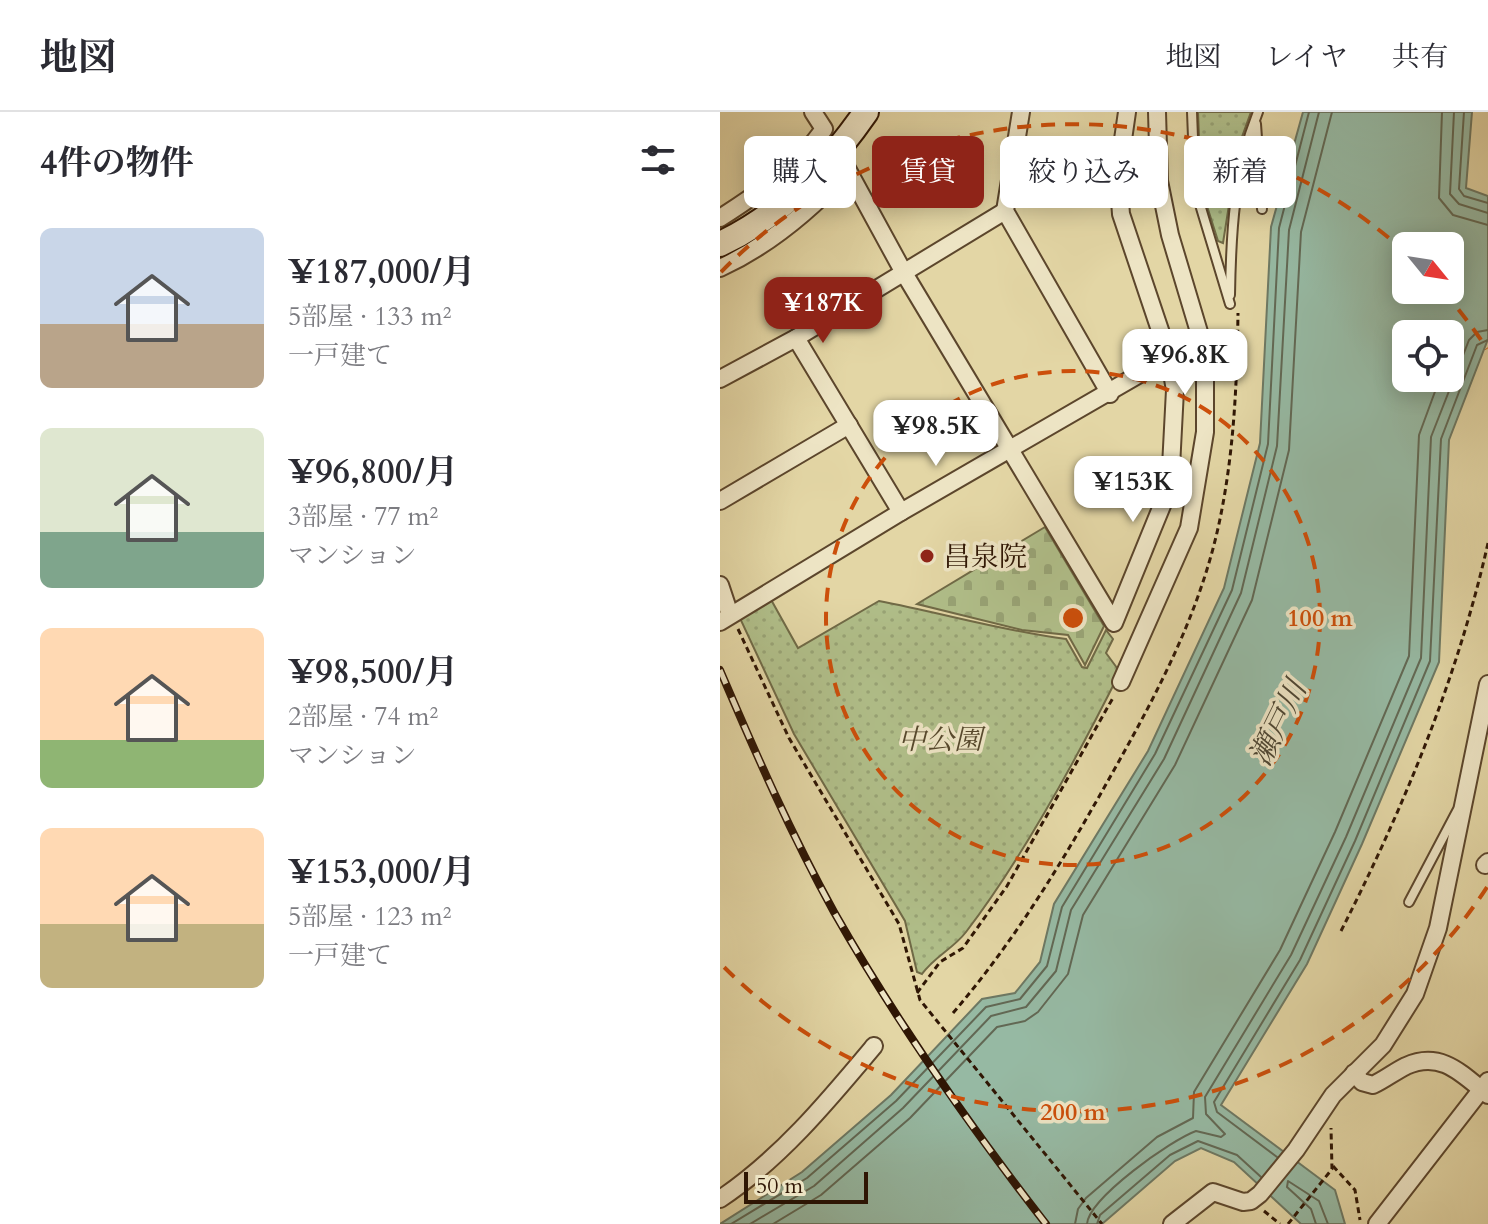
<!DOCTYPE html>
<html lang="ja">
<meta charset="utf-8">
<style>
:root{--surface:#fff;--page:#f7f7f7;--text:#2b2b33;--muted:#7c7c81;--line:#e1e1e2;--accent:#8f2418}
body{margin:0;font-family:Cardo,"Noto Serif JP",serif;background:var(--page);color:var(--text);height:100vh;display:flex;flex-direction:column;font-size:30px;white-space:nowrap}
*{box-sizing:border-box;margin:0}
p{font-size:26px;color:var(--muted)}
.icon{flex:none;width:44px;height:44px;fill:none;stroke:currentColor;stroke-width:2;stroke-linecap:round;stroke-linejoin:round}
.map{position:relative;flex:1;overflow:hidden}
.panel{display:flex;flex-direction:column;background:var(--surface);width:720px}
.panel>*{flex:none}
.hud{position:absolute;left:24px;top:24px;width:624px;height:72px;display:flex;gap:16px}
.needle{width:52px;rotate:120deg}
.fabs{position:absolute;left:672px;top:120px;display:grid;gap:16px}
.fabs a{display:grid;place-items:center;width:72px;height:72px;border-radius:12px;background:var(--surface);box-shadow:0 4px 20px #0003;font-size:40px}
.scale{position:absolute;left:24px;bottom:20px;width:124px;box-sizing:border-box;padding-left:8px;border:4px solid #2f1604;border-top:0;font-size:22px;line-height:28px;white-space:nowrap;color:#2f1604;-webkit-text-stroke:6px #ede4c4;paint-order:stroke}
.price{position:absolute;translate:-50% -68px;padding:0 18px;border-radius:16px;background:#fff;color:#222;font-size:26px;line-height:52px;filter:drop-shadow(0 2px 4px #0008)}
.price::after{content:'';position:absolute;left:50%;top:48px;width:24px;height:18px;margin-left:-12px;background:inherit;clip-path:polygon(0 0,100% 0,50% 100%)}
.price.on{background:var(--accent);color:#fff}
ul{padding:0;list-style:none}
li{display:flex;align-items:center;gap:24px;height:200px;padding:0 40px}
li span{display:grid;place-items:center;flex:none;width:224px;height:160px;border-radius:12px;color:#555}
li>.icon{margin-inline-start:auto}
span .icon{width:96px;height:96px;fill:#fffc;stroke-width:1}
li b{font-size:34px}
h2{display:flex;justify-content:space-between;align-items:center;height:96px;padding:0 40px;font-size:34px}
.tag{padding:0 28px;border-radius:12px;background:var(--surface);box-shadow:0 4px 20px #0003;font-size:28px;line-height:72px}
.tag.on{background:var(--accent);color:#fff}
header{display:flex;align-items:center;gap:48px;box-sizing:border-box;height:112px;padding:0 40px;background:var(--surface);border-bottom:2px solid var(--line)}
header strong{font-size:38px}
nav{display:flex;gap:44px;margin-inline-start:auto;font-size:28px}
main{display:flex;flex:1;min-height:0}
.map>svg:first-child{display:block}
.cemetery{fill:url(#cemetery-stones);stroke:#706a46;stroke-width:2}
.park{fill:url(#park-dots);stroke:#706a46;stroke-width:2}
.water{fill:#96b9a3;stroke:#6d7863;stroke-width:2;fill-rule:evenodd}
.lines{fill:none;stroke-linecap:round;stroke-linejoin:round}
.shore{stroke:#626854;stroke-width:2}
.lane-casing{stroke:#5c462c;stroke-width:12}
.street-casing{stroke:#5c462c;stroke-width:20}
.secondary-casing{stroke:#2f1604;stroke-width:28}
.path{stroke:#2f1604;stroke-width:3;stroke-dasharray:6 4;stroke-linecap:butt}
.lane{stroke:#ede4c4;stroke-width:8}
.street{stroke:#ede4c4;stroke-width:16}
.secondary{stroke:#ede4c4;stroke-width:24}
.rail-casing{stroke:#2f1604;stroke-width:8}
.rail{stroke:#ede4c4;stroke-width:5;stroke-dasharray:15;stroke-linecap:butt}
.ring{fill:none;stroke:#cc4f0b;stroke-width:4;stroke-dasharray:14 10}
.poi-dot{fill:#8f2418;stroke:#ede4c4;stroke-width:3}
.labels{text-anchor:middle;stroke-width:7;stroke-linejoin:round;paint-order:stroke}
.poi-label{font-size:28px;fill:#2f1604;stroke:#ede4c4;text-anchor:start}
.park-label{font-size:28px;font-style:italic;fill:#56482c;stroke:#ede4c4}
.water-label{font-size:30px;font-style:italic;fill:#4e4734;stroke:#ede4c4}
.centre{fill:#cc4f0b;stroke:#ede4c4;stroke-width:4}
.ring-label{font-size:24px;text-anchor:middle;font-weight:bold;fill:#cc4f0b;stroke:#ede4c4;stroke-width:7;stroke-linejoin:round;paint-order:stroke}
</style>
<header>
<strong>地図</strong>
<nav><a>地図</a><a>レイヤ</a><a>共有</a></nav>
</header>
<main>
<section class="panel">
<h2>4件の物件<svg class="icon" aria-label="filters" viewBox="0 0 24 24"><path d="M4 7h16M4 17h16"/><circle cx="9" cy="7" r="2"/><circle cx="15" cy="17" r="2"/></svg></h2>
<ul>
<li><span style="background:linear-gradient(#c9d6e8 60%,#b9a48a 0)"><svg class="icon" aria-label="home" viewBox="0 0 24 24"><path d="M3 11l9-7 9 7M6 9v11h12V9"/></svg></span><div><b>¥187,000/月</b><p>5部屋 · 133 m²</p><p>一戸建て</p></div></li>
<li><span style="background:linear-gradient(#dfe7d0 65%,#7fa58c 0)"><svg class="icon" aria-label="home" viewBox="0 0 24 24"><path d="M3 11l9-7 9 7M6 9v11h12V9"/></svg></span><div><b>¥96,800/月</b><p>3部屋 · 77 m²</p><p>マンション</p></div></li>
<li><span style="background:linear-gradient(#ffd9b3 70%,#8fb573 0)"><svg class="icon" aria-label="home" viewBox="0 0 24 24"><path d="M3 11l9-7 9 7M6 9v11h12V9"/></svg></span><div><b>¥98,500/月</b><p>2部屋 · 74 m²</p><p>マンション</p></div></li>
<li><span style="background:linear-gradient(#ffd9b3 60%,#c2b280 0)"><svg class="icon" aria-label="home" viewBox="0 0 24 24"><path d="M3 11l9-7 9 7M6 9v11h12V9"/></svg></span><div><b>¥153,000/月</b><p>5部屋 · 123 m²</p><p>一戸建て</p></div></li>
</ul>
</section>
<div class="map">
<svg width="768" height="1112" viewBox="0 0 768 1112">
<defs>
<pattern id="cemetery-stones" width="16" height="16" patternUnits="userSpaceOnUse" patternTransform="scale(2)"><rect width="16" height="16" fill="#b0be89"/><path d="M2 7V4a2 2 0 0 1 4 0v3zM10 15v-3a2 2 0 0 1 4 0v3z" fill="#98a375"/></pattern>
<pattern id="park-dots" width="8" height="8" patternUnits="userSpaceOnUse" patternTransform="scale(2)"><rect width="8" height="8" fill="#b0be89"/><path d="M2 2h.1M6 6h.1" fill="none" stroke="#98a375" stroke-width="1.8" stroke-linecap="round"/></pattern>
</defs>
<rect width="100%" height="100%" fill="#e3d6a5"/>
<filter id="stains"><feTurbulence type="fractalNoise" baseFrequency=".0025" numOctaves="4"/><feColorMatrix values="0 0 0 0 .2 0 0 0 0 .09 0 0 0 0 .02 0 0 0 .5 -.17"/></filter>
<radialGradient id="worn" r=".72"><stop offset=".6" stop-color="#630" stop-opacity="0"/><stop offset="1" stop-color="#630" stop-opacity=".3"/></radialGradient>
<!-- cemetery -->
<polygon class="cemetery" points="325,415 384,514 365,553 348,523 302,518 197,492"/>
<!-- park -->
<g class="park">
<polygon points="478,0 531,0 518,36 503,131 498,129 481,75"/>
<path d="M 49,484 L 78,536 L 159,489 C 222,501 283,519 346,527 L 362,555 L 367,556 L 386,518 L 393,527 L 386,541 L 400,560 C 357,646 304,744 246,820 C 233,837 215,844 202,862 L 197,860 L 185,809 L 74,622 L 18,502 Z"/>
</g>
<!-- water -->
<path class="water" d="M 583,0 L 752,0 L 746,76 L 768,84 L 768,227 L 729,328 L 719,550 L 642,732 L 587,852 L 501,993 L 615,1078 L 625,1112 L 581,1112 L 514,1050 L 481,1036 L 455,1049 L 382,1112 L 0,1112 L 82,1060 L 171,983 L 262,887 L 295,881 L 320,850 L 334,792 L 428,639 L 504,476 L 540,331 L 551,115 ZM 686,134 L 730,134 L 730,178 L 686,178 ZM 686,222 L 730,222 L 730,266 L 686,266 Z"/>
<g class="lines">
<!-- shore -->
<g class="shore">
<polyline points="722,0 719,86 733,103 768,113"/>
<polyline points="734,0 730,82 739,92 768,101"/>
<polyline points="744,0 739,77 744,84 768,91"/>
<polyline points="557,1045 497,1000 494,990 580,848 635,729 710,549 721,327 757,233 768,228"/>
<polyline points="11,1112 87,1066 176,989 266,895 300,887 327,854 342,795 435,642 512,478 548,332 559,116 589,0"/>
<polyline points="30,1112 94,1074 183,996 271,904 306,895 336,859 351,798 444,647 521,481 557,334 569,118 599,0"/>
<polyline points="53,1112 101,1083 190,1006 277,915 305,909 318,900 348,862 363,803 455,653 532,488 569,338 581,120 612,0"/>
<polyline points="355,1112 358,1097 366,1086 437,1025 473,1006 474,980 560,838 615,720 689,544 699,323 720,266"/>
<path d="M 367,1112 C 369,1086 451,1028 476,1019 L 501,1025 L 505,1022 L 486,1002 L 485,985 L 571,843 L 626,725 L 701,546 L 711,325 L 749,228 L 757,220 L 768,218"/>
<polyline points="377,1112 380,1103 450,1043 478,1029 517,1043 541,1065"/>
<polyline points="596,1112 591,1097 567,1075 568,1069 599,1089 608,1112"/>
</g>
<defs>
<g id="lane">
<polyline points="472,0 475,76 510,192"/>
<polyline points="536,12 542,97"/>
<path d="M 510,183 C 511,120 514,59 538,0"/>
<polyline points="689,790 737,699"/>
</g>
<g id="street">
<polyline points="301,0 285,99 390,282"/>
<polyline points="118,40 184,161 394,511 450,374 455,278 449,245 401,102 398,62 407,0"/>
<path d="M 0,106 C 39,81 77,55 104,17 L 93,0"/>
<path d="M 0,156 C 50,133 90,99 127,59"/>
<polyline points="76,226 181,400"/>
<polyline points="0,267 76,226 285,99"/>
<polyline points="0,389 129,313"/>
<polyline points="0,473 10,503"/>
<polyline points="0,510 181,400 449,245"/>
<polyline points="401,570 469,416 485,320 485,262 479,220 450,123 439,69 437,0"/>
<polyline points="765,753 768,750"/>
<path d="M 634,961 L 642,970 L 653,973 C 664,968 674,960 686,954 C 721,938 742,962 768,983"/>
<path d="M 0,1087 C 60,1047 108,989 154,934"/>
<polyline points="452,1112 493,1080 523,1090 531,1089 540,1082 576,1038 613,983 663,933 695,882 718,816 768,572"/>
<polyline points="657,1112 768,969"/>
</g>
<path id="secondary" d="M 0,132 C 62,103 108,55 146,0"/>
</defs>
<!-- lane casing -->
<use href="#lane" class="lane-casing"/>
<!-- street casing -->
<use href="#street" class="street-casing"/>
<!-- secondary casing -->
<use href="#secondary" class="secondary-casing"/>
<!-- path -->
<g class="path">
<polyline points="18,517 69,626 179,812 200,888 382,1112"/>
<path d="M 621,819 C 683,697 738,565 768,431"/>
<polyline points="197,881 220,850 243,836 287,774 394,584"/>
<path d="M 233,901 C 293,831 340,754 385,674 C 433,589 480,504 500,407 C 514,339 517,271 518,201"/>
<polyline points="613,1054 635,1078 640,1108"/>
<polyline points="544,1099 560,1112"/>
<polyline points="568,1112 612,1057 611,1016"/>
</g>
<!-- lane -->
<use href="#lane" class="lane"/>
<!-- street -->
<use href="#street" class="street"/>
<!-- secondary -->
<use href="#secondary" class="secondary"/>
<defs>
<path id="rail" d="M 0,558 C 35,640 71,722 114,800 C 176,909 249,1013 326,1112"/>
</defs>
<!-- rail casing -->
<use href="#rail" class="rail-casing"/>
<!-- rail -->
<use href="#rail" class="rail"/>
</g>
<!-- distance rings -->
<g class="ring">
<circle cx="353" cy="506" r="247"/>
<path d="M767 775A494 494 0 0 1 1 852M1 160A494 494 0 0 1 684 139M723 179A494 494 0 0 1 767 237"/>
</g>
<!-- markers -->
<circle class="poi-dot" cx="207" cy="444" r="8"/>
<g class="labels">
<!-- poi labels -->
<g class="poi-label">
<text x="223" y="454">昌泉院</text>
</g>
<!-- park labels -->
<g class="park-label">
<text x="220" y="637">中公園</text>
</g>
<!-- water labels -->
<g class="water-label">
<text transform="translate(558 611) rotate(-64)" y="10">瀬戸川</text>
</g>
</g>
<circle cx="353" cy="506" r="12" class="centre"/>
<g class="ring-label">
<text x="600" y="514">100 m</text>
<text x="353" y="1008">200 m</text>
</g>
<rect width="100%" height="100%" filter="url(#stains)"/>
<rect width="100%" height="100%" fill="url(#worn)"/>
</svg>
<div class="fabs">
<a><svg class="needle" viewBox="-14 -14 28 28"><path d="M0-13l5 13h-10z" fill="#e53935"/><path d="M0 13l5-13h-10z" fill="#7c7c81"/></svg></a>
<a><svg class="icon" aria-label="locate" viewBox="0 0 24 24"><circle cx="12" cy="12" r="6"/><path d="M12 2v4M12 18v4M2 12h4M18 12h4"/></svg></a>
</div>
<div class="scale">50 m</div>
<b class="price on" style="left:103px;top:233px">¥187K</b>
<b class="price" style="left:465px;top:285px">¥96.8K</b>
<b class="price" style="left:216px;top:356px">¥98.5K</b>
<b class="price" style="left:413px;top:412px">¥153K</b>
<div class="hud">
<a class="tag">購入</a>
<a class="tag on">賃貸</a>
<a class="tag">絞り込み</a>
<a class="tag">新着</a>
</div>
</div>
</main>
